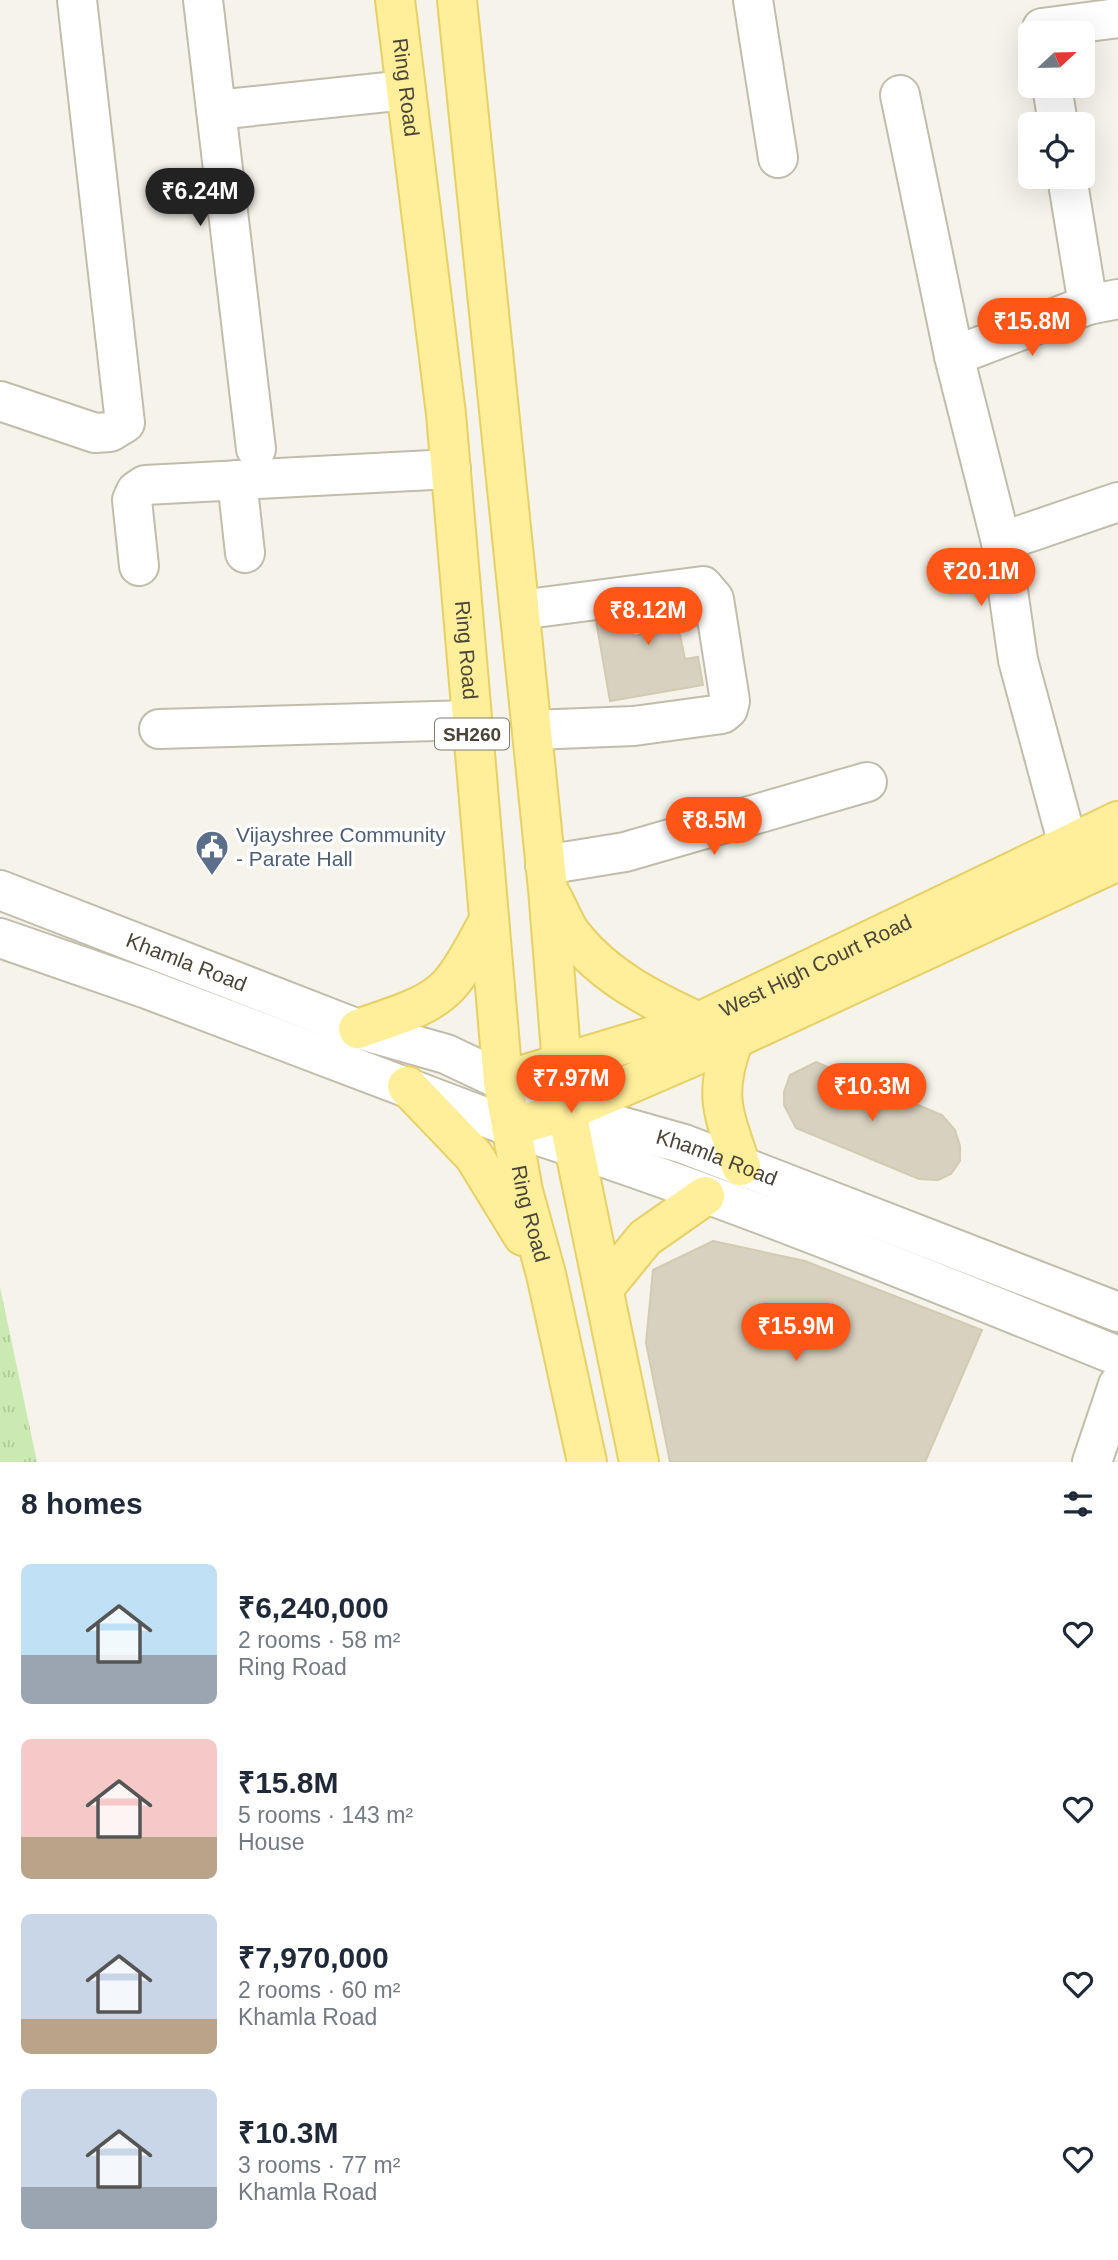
<!DOCTYPE html>
<meta charset="utf-8">
<style>
:root{--surface:#fff;--page:#f2f2f3;--text:#1f2937;--muted:#747a83;--accent:#ff5618}
body{margin:0;font-family:Helvetica,sans-serif;background:var(--page);color:var(--text);height:100vh;display:flex;flex-direction:column;font-size:26px;white-space:nowrap}
*{box-sizing:border-box;margin:0}
p{font-size:23px;color:var(--muted)}
.icon{flex:none;width:38px;height:38px;fill:none;stroke:currentColor;stroke-width:2;stroke-linecap:round;stroke-linejoin:round}
.map{position:relative;height:1462px;overflow:hidden}
.panel{display:flex;flex-direction:column;background:var(--surface);flex:1}
.panel>*{flex:none}
.needle{width:46px;rotate:68deg}
.controls{position:absolute;left:1018px;top:21px;display:grid;gap:14px}
.controls a{display:grid;place-items:center;width:77px;height:77px;border-radius:10px;background:var(--surface);box-shadow:0 7px 28px #0002;font-size:35px}
.price{position:absolute;translate:-50% -60px;padding:0 16px;border-radius:24px;background:var(--accent);color:#fff;font-size:23px;line-height:46px;filter:drop-shadow(0 2px 4px #0008)}
.price::after{content:'';position:absolute;left:50%;top:42px;width:21px;height:16px;margin-left:-10px;background:inherit;clip-path:polygon(0 0,100% 0,50% 100%)}
.price.on{background:#222;color:#fff}
ul{padding:0;list-style:none}
li{display:flex;align-items:center;gap:21px;height:175px;padding:0 21px}
li span{display:grid;place-items:center;flex:none;width:196px;height:140px;border-radius:10px;color:#555}
li>.icon{margin-inline-start:auto}
span .icon{width:84px;height:84px;fill:#fffc;stroke-width:1}
li b{font-size:30px}
h2{display:flex;justify-content:space-between;align-items:center;height:84px;padding:0 21px;font-size:30px}
.map>svg:first-child{display:block}
.grass{fill:url(#grass-tufts)}
.building{fill:#d7d1bf;stroke:#d3cab2;stroke-width:2}
.lines{fill:none;stroke-linecap:round;stroke-linejoin:round}
.minor-casing{stroke:#c1bdac;stroke-width:42}
.major-casing{stroke:#e7d066;stroke-width:42}
.minor{stroke:#fff;stroke-width:38}
.major{stroke:#ffee9a;stroke-width:38}
.labels{text-anchor:middle;stroke-width:7;stroke-linejoin:round;paint-order:stroke}
.shield{fill:#fff;stroke:#807d74;stroke-width:2}
.shield-label{font-size:19px;font-weight:bold;fill:#4a4538}
.street-label{font-size:21px;fill:#4a4538;stroke:#fff}
.service-label{font-size:21px;fill:#4e5e75;stroke:#fff;text-anchor:start}
</style>
<div class="map">
<svg width="1118" height="1462" viewBox="0 0 1118 1462">
<defs>
<pattern id="grass-tufts" width="24" height="20" patternUnits="userSpaceOnUse" patternTransform="scale(1.75)"><rect width="24" height="20" fill="#caeab2"/><path d="M3 7l-1-3M5 7V3M7 7l1-3M15 17l-1-3M17 17v-4M19 17l1-3" fill="none" stroke="#afca9a"/></pattern>
</defs>
<rect width="100%" height="100%" fill="#f5f3ea"/>
<!-- grass -->
<polygon class="grass" points="0,1287 37,1462 0,1462"/>
<!-- building -->
<g class="building">
<polygon points="690,592 697,626 679,630 685,659 698,657 703,685 610,701 594,609 628,603 634,636 642,634 636,599"/>
<polygon points="816,1062 942,1115 955,1130 960,1146 960,1161 951,1174 938,1180 919,1179 796,1128 784,1105 784,1092 790,1075"/>
<polygon points="713,1241 805,1261 982,1330 925,1462 670,1462 646,1343 653,1270"/>
</g>
<g class="lines">
<defs>
<g id="minor">
<polyline points="203,0 256,449"/>
<polyline points="753,0 778,158"/>
<polyline points="1043,33 1042,28 1118,18"/>
<polyline points="1052,86 1058,124"/>
<polyline points="900,95 954,356 1001,542 1018,660 1068,845"/>
<polyline points="216,110 406,90"/>
<polyline points="1067,177 1088,305 1118,299"/>
<polyline points="954,356 1088,305"/>
<polyline points="0,401 95,433 110,432 125,423 77,0"/>
<polyline points="237,480 245,553"/>
<polyline points="1001,542 1118,502"/>
<polyline points="139,566 132,500 136,491 145,485 451,469"/>
<polyline points="520,610 703,586 714,599 730,701 728,709 722,714 634,726 532,730"/>
<polyline points="159,729 470,720"/>
<polyline points="545,865 625,852 867,782"/>
<path id="s1" d="M 0,890 L 358,1029 L 446,1054 L 567,1111 L 684,1144 L 1118,1312"/>
<path d="M 0,938 L 147,989 L 511,1127 C 717,1192 918,1275 1118,1356"/>
<polyline points="1092,1462 1118,1385"/>
</g>
<g id="major">
<path id="s2" d="M 395,0 L 446,414 L 503,1081 L 523,1191 L 546,1274 L 587,1462"/>
<polyline points="457,0 548,889 565,1103 639,1462"/>
<path d="M 552,897 C 559,909 564,925 573,936 C 605,977 653,1001 699,1022"/>
<path d="M 358,1029 C 389,1017 428,1009 450,984 C 465,967 476,943 487,924"/>
<path d="M 734,1039 C 713,1095 723,1112 741,1166"/>
<path id="s3" d="M 503,1081 L 699,1022 L 1118,821"/>
<polyline points="407,1086 474,1156 523,1236"/>
<polyline points="511,1127 567,1111 734,1039 1118,861"/>
<polyline points="605,1287 645,1238 705,1196"/>
</g>
</defs>
<!-- minor casing -->
<use href="#minor" class="minor-casing"/>
<!-- major casing -->
<use href="#major" class="major-casing"/>
<!-- minor -->
<use href="#minor" class="minor"/>
<!-- major -->
<use href="#major" class="major"/>
</g>
<!-- icons -->
<defs>
<symbol id="civic-pin" viewBox="-11 -11 22 30"><path d="M0 17L-7.5 6A9.5 9.5 0 1 1 7.5 6Z" fill="#5c6f8a" stroke="#fff"/><path d="M-.6-6.5H3V-4.5H.6V-3L4-1V1h2V6H-6V1h2V-1L-.6-3ZM-1.2 2.5V6h2.4V2.5Z" fill="#fff"/></symbol>
</defs>
<g fill-rule="evenodd">
<use href="#civic-pin" x="193" y="828" width="38" height="52"/>
</g>
<g class="labels">
<!-- shield labels -->
<rect class="shield" x="435" y="718.5" width="74" height="31" rx="5"/>
<g class="shield-label">
<text x="472" y="741">SH260</text>
</g>
<!-- street labels -->
<g class="street-label">
<text dy="7" stroke="none"><textPath href="#s2" startOffset="88">Ring Road</textPath></text>
<text dy="7" stroke="none"><textPath href="#s2" startOffset="654">Ring Road</textPath></text>
<text dy="7" stroke="none"><textPath href="#s1" startOffset="200">Khamla Road</textPath></text>
<text dy="7" stroke="none"><textPath href="#s3" startOffset="334">West High Court Road</textPath></text>
<text dy="7" stroke="none"><textPath href="#s1" startOffset="766">Khamla Road</textPath></text>
<text dy="7" stroke="none"><textPath href="#s2" startOffset="1222">Ring Road</textPath></text>
</g>
<!-- service labels -->
<g class="service-label">
<text x="236" y="842">Vijayshree Community<tspan x="236" dy="24">- Parate Hall</tspan></text>
</g>
</g>
</svg>
<div class="controls">
<a><svg class="needle" viewBox="-14 -14 28 28"><path d="M0-13l5 13h-10z" fill="#e53935"/><path d="M0 13l5-13h-10z" fill="#747a83"/></svg></a>
<a><svg class="icon" aria-label="locate" viewBox="0 0 24 24"><circle cx="12" cy="12" r="6"/><path d="M12 2v4M12 18v4M2 12h4M18 12h4"/></svg></a>
</div>
<b class="price on" style="left:200px;top:228px">₹6.24M</b>
<b class="price" style="left:1032px;top:358px">₹15.8M</b>
<b class="price" style="left:981px;top:608px">₹20.1M</b>
<b class="price" style="left:648px;top:647px">₹8.12M</b>
<b class="price" style="left:714px;top:857px">₹8.5M</b>
<b class="price" style="left:571px;top:1115px">₹7.97M</b>
<b class="price" style="left:872px;top:1123px">₹10.3M</b>
<b class="price" style="left:796px;top:1363px">₹15.9M</b>
</div>
<section class="panel">
<h2>8 homes<svg class="icon" aria-label="filters" viewBox="0 0 24 24"><path d="M4 7h16M4 17h16"/><circle cx="9" cy="7" r="2"/><circle cx="15" cy="17" r="2"/></svg></h2>
<ul>
<li><span style="background:linear-gradient(#bfe0f5 65%,#9aa5b1 0)"><svg class="icon" aria-label="home" viewBox="0 0 24 24"><path d="M3 11l9-7 9 7M6 9v11h12V9"/></svg></span><div><b>₹6,240,000</b><p>2 rooms · 58 m²</p><p>Ring Road</p></div><svg class="icon" aria-label="heart" viewBox="0 0 24 24"><path d="M12 20l-8-8c-3-5 5-10 8-4 3-6 11-1 8 4z"/></svg></li>
<li><span style="background:linear-gradient(#f6c9c9 70%,#b9a48a 0)"><svg class="icon" aria-label="home" viewBox="0 0 24 24"><path d="M3 11l9-7 9 7M6 9v11h12V9"/></svg></span><div><b>₹15.8M</b><p>5 rooms · 143 m²</p><p>House</p></div><svg class="icon" aria-label="heart" viewBox="0 0 24 24"><path d="M12 20l-8-8c-3-5 5-10 8-4 3-6 11-1 8 4z"/></svg></li>
<li><span style="background:linear-gradient(#c9d6e8 75%,#b9a48a 0)"><svg class="icon" aria-label="home" viewBox="0 0 24 24"><path d="M3 11l9-7 9 7M6 9v11h12V9"/></svg></span><div><b>₹7,970,000</b><p>2 rooms · 60 m²</p><p>Khamla Road</p></div><svg class="icon" aria-label="heart" viewBox="0 0 24 24"><path d="M12 20l-8-8c-3-5 5-10 8-4 3-6 11-1 8 4z"/></svg></li>
<li><span style="background:linear-gradient(#c9d6e8 70%,#9aa5b1 0)"><svg class="icon" aria-label="home" viewBox="0 0 24 24"><path d="M3 11l9-7 9 7M6 9v11h12V9"/></svg></span><div><b>₹10.3M</b><p>3 rooms · 77 m²</p><p>Khamla Road</p></div><svg class="icon" aria-label="heart" viewBox="0 0 24 24"><path d="M12 20l-8-8c-3-5 5-10 8-4 3-6 11-1 8 4z"/></svg></li>
</ul>
</section>
